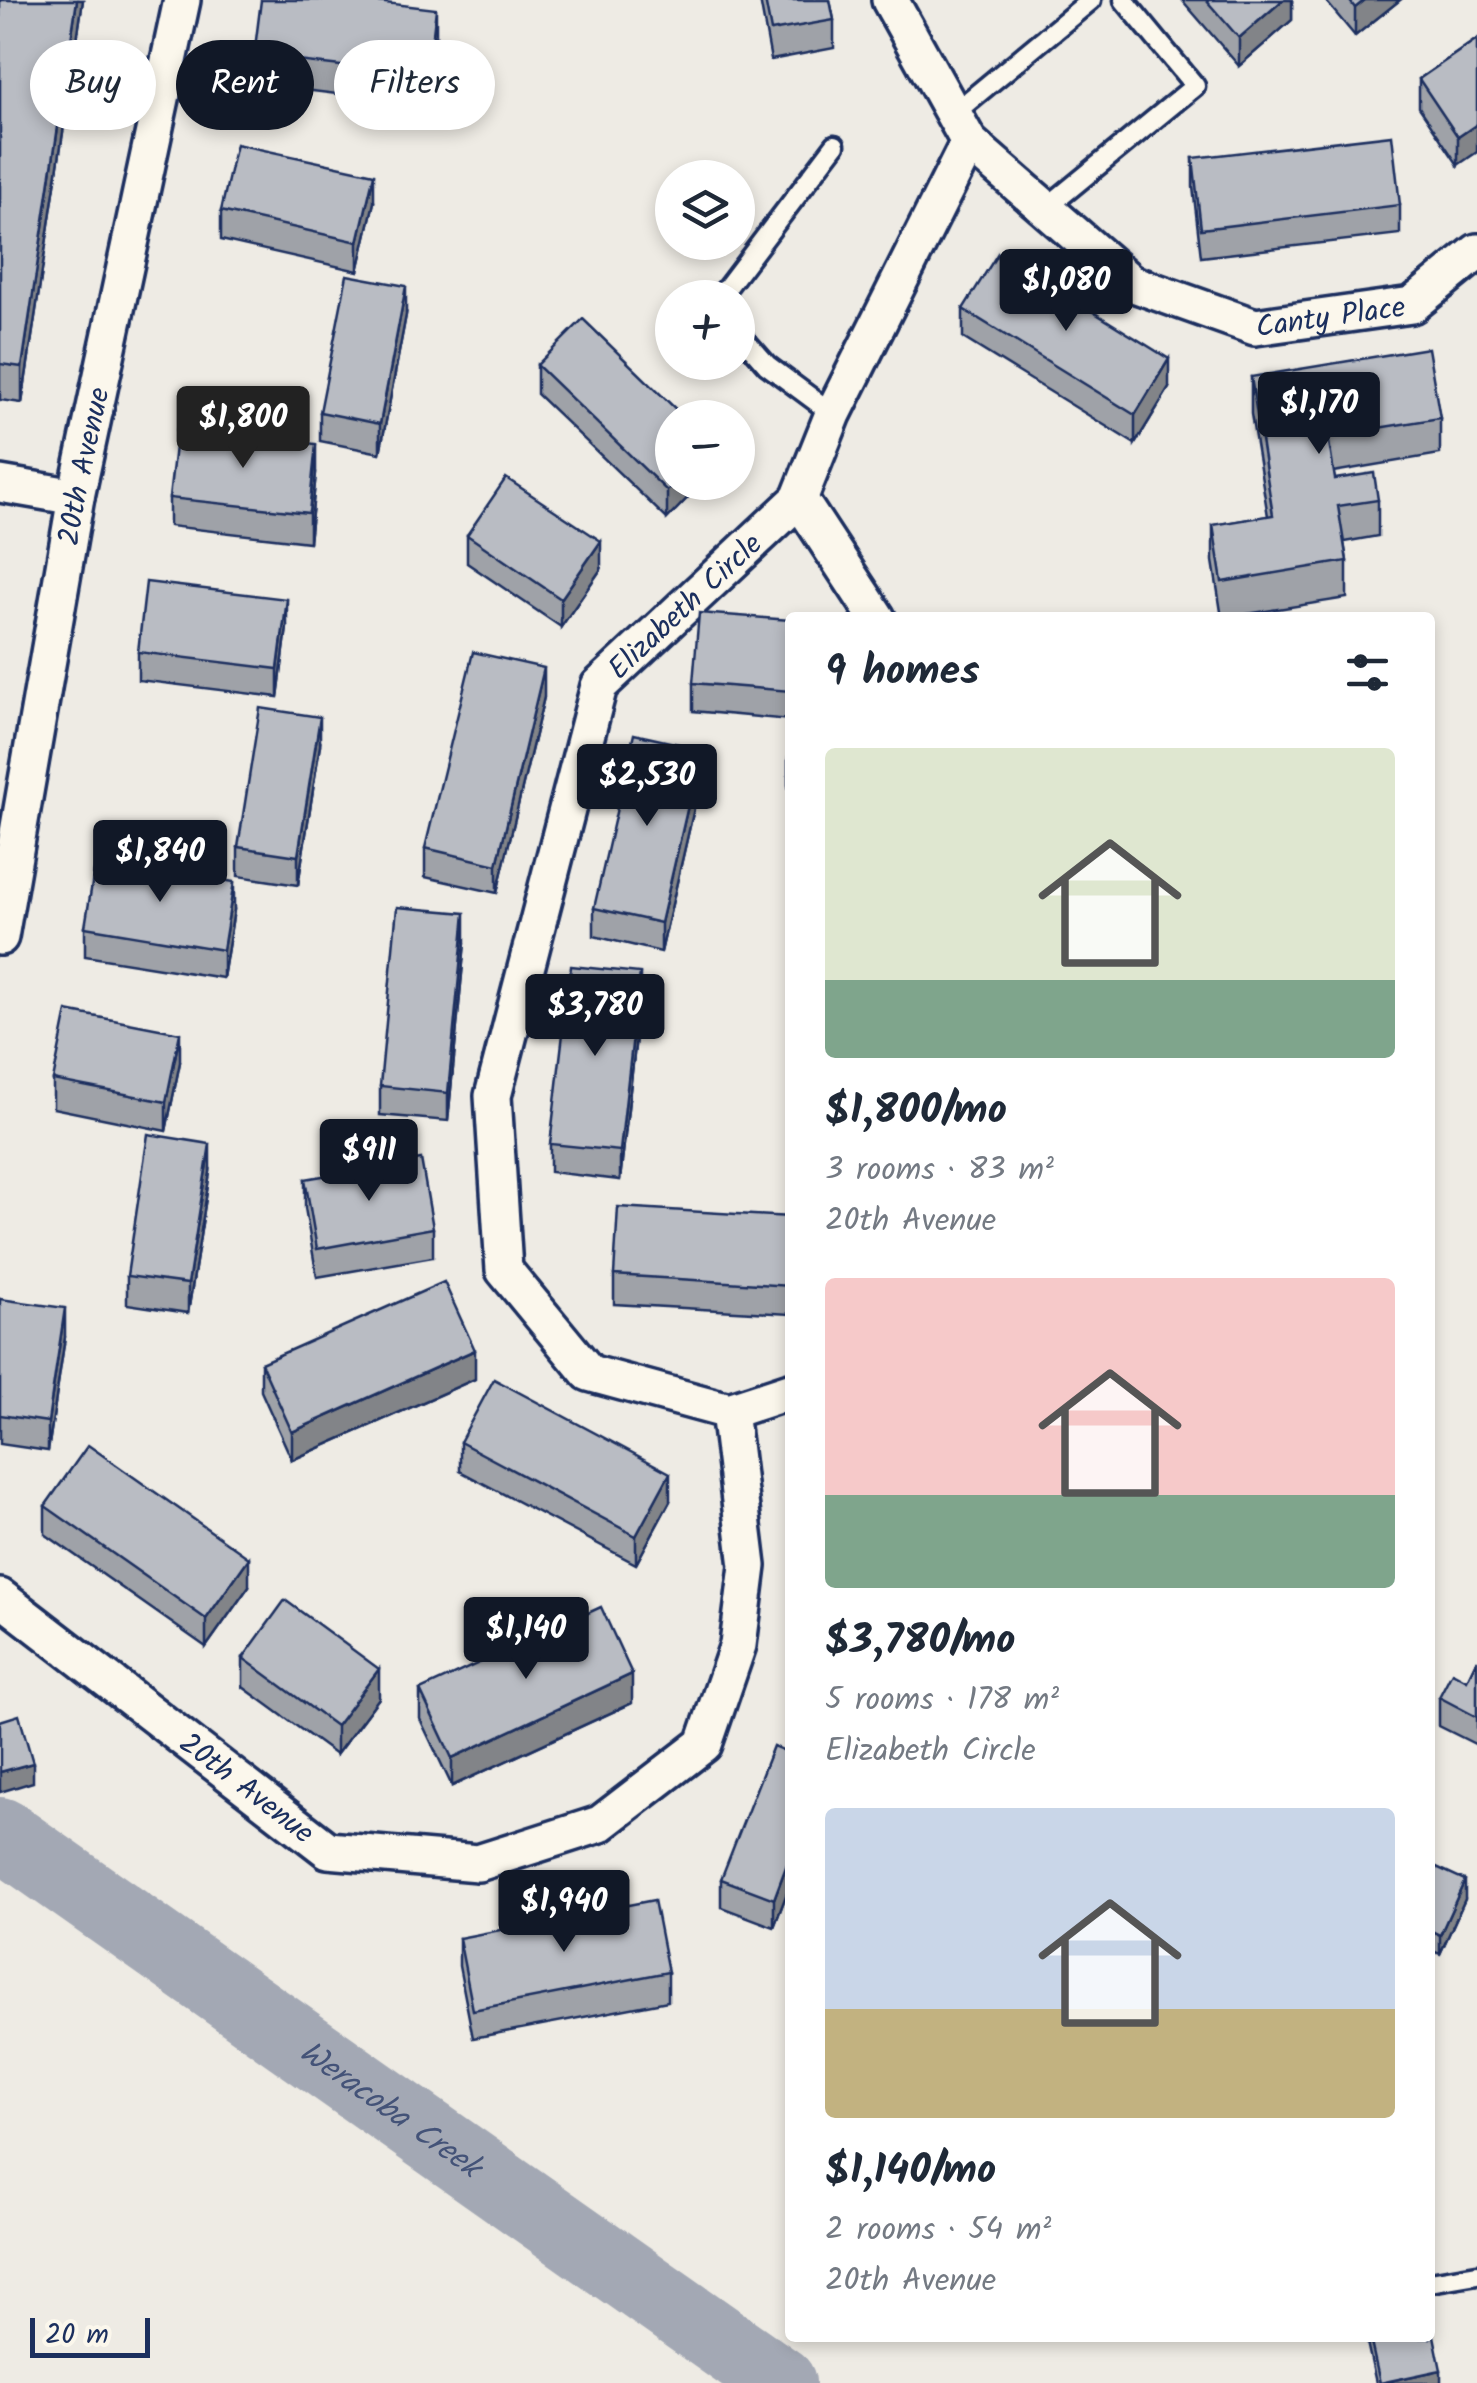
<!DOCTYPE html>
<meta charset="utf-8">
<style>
:root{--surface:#fff;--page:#f2f2f3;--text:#1f2937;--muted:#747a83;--accent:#111827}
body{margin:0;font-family:Kalam,sans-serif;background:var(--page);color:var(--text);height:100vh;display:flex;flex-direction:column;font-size:38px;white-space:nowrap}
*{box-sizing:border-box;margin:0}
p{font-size:32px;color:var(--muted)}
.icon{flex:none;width:55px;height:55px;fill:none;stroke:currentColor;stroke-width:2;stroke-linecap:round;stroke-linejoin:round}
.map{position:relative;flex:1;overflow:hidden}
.details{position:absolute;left:785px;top:612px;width:650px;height:1730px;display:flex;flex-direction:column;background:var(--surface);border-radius:10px;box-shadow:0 5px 15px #0003}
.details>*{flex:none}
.top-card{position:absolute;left:30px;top:40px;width:605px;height:90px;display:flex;gap:20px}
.fabs{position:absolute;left:655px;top:160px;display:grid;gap:20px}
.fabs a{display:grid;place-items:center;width:100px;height:100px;border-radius:50%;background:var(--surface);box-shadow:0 5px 15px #0003;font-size:50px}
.scale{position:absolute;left:30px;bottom:25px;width:120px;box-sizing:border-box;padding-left:10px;border:5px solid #1b2f5e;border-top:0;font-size:28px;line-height:35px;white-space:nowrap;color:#1b2f5e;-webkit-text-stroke:8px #fbf7ec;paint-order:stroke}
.price{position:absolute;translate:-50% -85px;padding:0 22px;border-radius:10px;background:var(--accent);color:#fff;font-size:32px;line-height:65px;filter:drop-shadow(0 2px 5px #0008)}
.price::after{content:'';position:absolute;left:50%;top:60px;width:30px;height:22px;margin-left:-15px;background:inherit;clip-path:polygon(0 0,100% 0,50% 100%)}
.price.active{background:#222;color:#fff}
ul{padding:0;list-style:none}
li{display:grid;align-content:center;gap:20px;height:530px;padding:0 40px}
li span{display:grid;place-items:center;height:310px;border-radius:10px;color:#555}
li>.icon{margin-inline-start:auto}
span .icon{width:180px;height:180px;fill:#fffc;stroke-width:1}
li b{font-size:42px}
h2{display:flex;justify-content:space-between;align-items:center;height:120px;padding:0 40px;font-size:42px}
.tag{padding:0 35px;border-radius:45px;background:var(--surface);box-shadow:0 5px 15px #0003;font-size:35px;line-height:90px}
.tag.active{background:var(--accent);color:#fff}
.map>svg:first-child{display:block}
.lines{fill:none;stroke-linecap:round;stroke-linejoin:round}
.river{stroke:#a3a8b4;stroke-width:72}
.service-casing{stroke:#1b2f5e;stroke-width:25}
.minor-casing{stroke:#1b2f5e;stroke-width:42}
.service{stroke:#fbf7ec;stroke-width:18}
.minor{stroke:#fbf7ec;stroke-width:35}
.wall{fill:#9fa2a8;stroke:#1b2f5e;stroke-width:2.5}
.shaded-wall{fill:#828488;stroke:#1b2f5e;stroke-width:2.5}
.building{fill:#b9bcc3;stroke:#1b2f5e;stroke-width:2.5}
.labels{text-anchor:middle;stroke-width:8;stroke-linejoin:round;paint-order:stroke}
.street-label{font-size:30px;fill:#1b2f5e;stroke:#fbf7ec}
.water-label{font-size:32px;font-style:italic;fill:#445378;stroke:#fbf7ec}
</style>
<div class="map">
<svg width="1477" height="2383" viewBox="0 0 1477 2383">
<rect width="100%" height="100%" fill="#eeebe4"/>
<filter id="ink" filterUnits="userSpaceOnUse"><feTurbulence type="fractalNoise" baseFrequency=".01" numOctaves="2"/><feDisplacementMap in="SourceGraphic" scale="20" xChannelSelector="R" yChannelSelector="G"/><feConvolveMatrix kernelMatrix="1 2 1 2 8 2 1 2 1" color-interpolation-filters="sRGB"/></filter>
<g filter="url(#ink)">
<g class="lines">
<!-- river -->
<path class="river" id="s1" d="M 0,1833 L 780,2383"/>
<defs>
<g id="service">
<polyline points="953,114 1091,0"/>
<polyline points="1045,209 1195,86 1124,0"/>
<polyline points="719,298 835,145"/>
<polyline points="738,332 767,365 833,414"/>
<polyline points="1430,2282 1477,2274"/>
</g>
<g id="minor">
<path id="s2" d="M 890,0 L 969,142 L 1131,283 L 1255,327 L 1412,305 L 1477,252"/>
<polyline points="0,484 76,497"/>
<polyline points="799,499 877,618"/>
<path id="s3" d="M 0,937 L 76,497 L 182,0"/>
<path id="s4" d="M 790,1391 L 729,1411 L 589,1373 L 504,1270 L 493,1096 L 599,686 L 799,499 L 833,414 L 969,142"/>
<path id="s5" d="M 0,1597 L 328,1850 L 478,1863 L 600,1824 L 704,1744 L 738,1645 L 748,1566 L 729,1411"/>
</g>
</defs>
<!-- service casing -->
<use href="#service" class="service-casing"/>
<!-- minor casing -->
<use href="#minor" class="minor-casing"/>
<!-- service -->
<use href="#service" class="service"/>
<!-- minor -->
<use href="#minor" class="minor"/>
</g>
<!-- wall -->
<g class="wall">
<polygon points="0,0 83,0 22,403 0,400"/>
<polygon points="760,0 830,0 834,20 834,48 771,60"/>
<polygon points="1182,0 1292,0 1292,20 1239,66"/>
<polygon points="1325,0 1400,0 1355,36"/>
<polygon points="436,37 428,105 254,84 254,56"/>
<polygon points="1477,39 1458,165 1419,107 1419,79"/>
<polygon points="1193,158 1400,205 1400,234 1201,257 1193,187"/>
<polygon points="374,202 358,271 221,240 221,211"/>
<polygon points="963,309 1169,388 1135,444 963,338"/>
<polygon points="406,315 380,453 320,441 320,412"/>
<polygon points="537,365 672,482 703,482 667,519 537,394"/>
<polygon points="1251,377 1440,418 1440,454 1333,472 1335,479 1378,500 1378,536 1344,542 1347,561 1347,598 1222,618 1213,561 1213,525 1268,516 1251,414"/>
<polygon points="316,473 309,542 169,526 169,498"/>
<polygon points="467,535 601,569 561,627 467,563"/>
<polygon points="790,620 790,720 693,711 693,683"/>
<polygon points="287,627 278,697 138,680 138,652"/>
<polygon points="544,697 497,893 425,877 425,848"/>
<polygon points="320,745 298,885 238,876 238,847"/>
<polygon points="788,757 790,757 790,800 788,785"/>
<polygon points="701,778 661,952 594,936 594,908"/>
<polygon points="234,910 223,978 85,956 85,927"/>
<polygon points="465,942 448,1121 380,1115 380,1086"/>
<polygon points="640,1001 620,1180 550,1172 550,1144"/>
<polygon points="180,1062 166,1131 53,1108 53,1080"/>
<polygon points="210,1172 188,1313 127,1304 127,1276"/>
<polygon points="305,1179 433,1228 433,1257 317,1277 305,1208"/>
<polygon points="790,1217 790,1314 614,1304 614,1275"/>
<polygon points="0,1299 65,1337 48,1451 0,1444"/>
<polygon points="261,1363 475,1379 292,1460 261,1391"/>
<polygon points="460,1442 670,1501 636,1564 460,1471"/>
<polygon points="45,1506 249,1586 206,1647 45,1534"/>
<polygon points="243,1658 379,1698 336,1755 243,1687"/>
<polygon points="1477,1659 1477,1745 1439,1726 1439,1697 1467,1680"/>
<polygon points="420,1690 632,1703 452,1786 420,1719"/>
<polygon points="790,1753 790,1885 774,1927 721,1907 721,1879"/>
<polygon points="1430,1864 1465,1899 1440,1954 1430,1950"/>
<polygon points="459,1938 668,1972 668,2001 473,2038 459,1966"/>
<polygon points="1366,2338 1430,2338 1441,2383 1376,2383"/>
</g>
<!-- shaded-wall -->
<g class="shaded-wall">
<polygon points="77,0 83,0 22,403 22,367"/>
<polygon points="1283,0 1292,0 1292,20 1239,66 1239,38"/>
<polygon points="1365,0 1400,0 1355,36 1355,8"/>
<polygon points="436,9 436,37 428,105 428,76"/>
<polygon points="1477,124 1477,152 1458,165 1458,137"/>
<polygon points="374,174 374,202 358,271 358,242"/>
<polygon points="406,286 406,315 380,453 380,424"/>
<polygon points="1169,359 1169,388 1135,444 1135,415"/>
<polygon points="316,444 316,473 309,542 309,513"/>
<polygon points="675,482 703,482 667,519 667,491"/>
<polygon points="601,541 601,569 561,627 561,599"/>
<polygon points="287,599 287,627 278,697 278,669"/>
<polygon points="544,668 544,697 497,893 497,865"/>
<polygon points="320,717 320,745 298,885 298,856"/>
<polygon points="701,749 701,778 661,952 661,923"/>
<polygon points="234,882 234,910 223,978 223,950"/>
<polygon points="465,913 465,942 448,1121 448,1093"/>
<polygon points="640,973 640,1001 620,1180 620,1151"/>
<polygon points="180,1033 180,1062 166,1131 166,1102"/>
<polygon points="210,1144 210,1172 188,1313 188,1284"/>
<polygon points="65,1308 65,1337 48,1451 48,1422"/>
<polygon points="475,1350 475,1379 292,1460 292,1432"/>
<polygon points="670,1473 670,1501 636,1564 636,1536"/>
<polygon points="249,1558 249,1586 206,1647 206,1619"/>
<polygon points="379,1669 379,1698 336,1755 336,1726"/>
<polygon points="632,1674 632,1703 452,1786 452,1758"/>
<polygon points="33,1763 33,1782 0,1792 0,1772"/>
<polygon points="790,1856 790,1885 774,1927 774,1899"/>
<polygon points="1465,1880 1465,1899 1440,1954 1440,1935"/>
<polygon points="1441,2370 1441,2383 1380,2383"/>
</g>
<!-- building -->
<g class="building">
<polygon points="0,0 77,0 22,367 0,364"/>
<polygon points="261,0 360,0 436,9 428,76 254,56"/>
<polygon points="765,0 830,0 834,20 771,31"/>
<polygon points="1206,0 1283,0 1239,38"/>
<polygon points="1349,0 1365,0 1355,8"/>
<polygon points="1477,39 1477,124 1458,137 1419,79"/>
<polygon points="1392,135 1400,205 1201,229 1193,158"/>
<polygon points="236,144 374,174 358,242 221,211"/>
<polygon points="998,253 1169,359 1135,415 963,309"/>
<polygon points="347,275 406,286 380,424 320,412"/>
<polygon points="583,319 685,418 672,418 672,482 675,482 667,491 537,365"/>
<polygon points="1428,348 1440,418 1328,436 1335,479 1374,473 1378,500 1338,506 1347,561 1222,582 1213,525 1273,515 1251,377"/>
<polygon points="177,429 316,444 309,513 169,498"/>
<polygon points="506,478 601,541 561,599 467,535"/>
<polygon points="146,582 287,599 278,669 138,652"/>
<polygon points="699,613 790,620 790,691 693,683"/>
<polygon points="473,652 544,668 497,865 425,848"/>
<polygon points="260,708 320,717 298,856 238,847"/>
<polygon points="634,734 701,749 661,923 594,908"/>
<polygon points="96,859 234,882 223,950 85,927"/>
<polygon points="397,907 465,913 448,1093 380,1086"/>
<polygon points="571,966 640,973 620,1151 550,1144"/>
<polygon points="67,1011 180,1033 166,1102 53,1080"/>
<polygon points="148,1134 210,1144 188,1284 127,1276"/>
<polygon points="421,1159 433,1228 317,1249 305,1179"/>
<polygon points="618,1207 790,1217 790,1286 614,1275"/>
<polygon points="444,1282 475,1350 292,1432 261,1363"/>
<polygon points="0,1299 65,1308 48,1422 0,1415"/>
<polygon points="494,1379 670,1473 636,1536 460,1442"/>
<polygon points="88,1445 249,1558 206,1619 45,1506"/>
<polygon points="285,1600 379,1669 336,1726 243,1658"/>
<polygon points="601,1607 632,1674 452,1758 420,1690"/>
<polygon points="1477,1659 1477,1717 1439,1697 1452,1672 1467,1680"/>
<polygon points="19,1715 33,1763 0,1772 0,1721"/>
<polygon points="773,1746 790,1753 790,1856 774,1899 721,1879"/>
<polygon points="1430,1864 1465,1880 1440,1935 1430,1930"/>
<polygon points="654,1900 668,1972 473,2010 459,1938"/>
<polygon points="1430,2316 1441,2370 1380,2383 1370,2338 1430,2338"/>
</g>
</g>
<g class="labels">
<!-- street labels -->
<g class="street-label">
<text dy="10" stroke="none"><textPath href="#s2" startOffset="585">Canty Place</textPath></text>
<text dy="10" stroke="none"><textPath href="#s3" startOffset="478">20th Avenue</textPath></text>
<text dy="10" stroke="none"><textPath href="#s4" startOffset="1058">Elizabeth Circle</textPath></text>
<text dy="10" stroke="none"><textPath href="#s5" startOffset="312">20th Avenue</textPath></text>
</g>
<!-- water labels -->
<g class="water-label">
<text dy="11" stroke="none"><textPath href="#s1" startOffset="478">Weracoba Creek</textPath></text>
</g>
</g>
</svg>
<div class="fabs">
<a><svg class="icon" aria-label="layers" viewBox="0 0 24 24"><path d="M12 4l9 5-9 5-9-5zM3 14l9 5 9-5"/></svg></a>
<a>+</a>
<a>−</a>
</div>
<div class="scale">20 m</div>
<b class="price" style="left:1066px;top:334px">$1,080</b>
<b class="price" style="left:1319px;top:457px">$1,170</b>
<b class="price active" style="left:243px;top:471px">$1,800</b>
<b class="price" style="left:647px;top:829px">$2,530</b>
<b class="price" style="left:160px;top:905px">$1,840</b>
<b class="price" style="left:595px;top:1059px">$3,780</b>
<b class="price" style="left:369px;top:1204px">$911</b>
<b class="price" style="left:526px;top:1682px">$1,140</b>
<b class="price" style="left:564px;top:1955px">$1,940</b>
<div class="top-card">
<a class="tag">Buy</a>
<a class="tag active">Rent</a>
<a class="tag">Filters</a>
</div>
<section class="details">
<h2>9 homes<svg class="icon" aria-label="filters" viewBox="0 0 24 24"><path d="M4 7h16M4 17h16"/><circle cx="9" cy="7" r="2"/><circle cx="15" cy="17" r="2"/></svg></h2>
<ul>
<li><span style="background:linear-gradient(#dfe7d0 75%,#7fa58c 0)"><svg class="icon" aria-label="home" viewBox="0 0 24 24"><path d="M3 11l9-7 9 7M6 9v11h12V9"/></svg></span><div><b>$1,800/mo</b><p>3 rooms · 83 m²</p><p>20th Avenue</p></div></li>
<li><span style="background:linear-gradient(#f6c9c9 70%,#7fa58c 0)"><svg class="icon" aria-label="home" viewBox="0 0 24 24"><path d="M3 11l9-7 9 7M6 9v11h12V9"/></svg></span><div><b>$3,780/mo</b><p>5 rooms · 178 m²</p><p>Elizabeth Circle</p></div></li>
<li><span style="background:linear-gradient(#c9d6e8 65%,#c2b280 0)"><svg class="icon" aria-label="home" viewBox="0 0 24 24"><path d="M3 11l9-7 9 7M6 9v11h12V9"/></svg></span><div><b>$1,140/mo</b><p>2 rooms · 54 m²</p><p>20th Avenue</p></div></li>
</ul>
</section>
</div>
